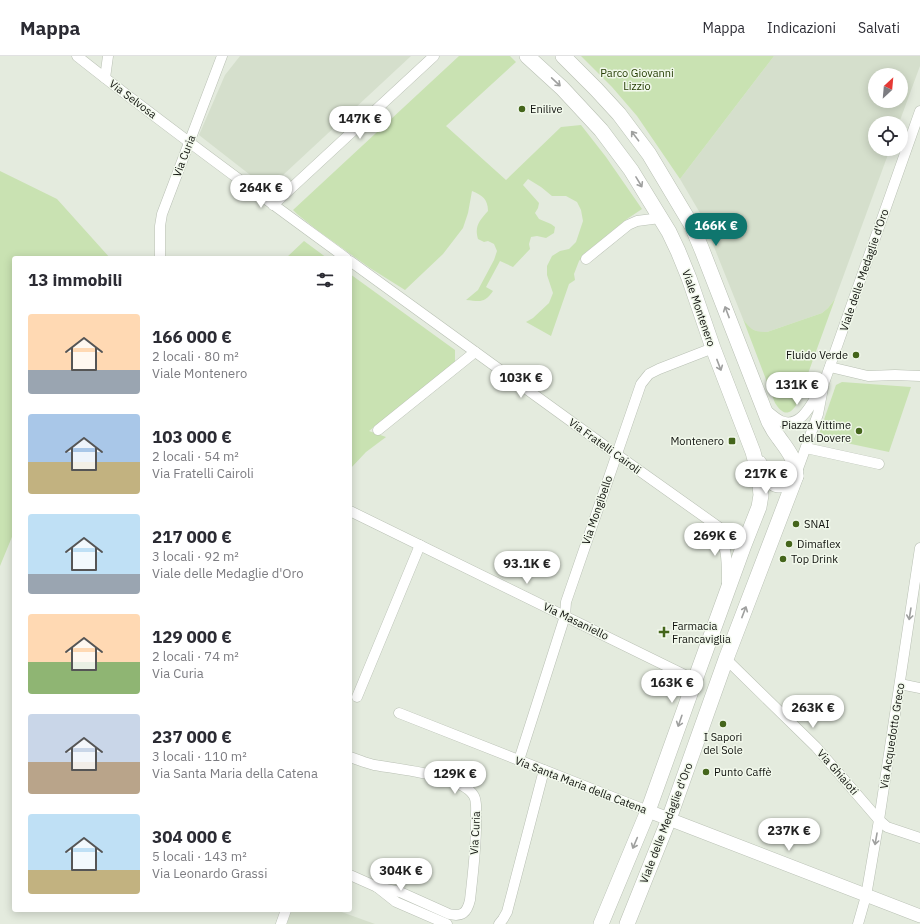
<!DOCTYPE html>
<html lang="it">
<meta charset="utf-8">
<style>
:root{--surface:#fff;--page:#f2f2f3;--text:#2b2b33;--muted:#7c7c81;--line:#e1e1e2;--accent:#0f766e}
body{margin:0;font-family:"IBM Plex Sans",sans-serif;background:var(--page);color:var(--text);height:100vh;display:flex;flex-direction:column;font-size:15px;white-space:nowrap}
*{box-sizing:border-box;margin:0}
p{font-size:13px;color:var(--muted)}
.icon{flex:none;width:22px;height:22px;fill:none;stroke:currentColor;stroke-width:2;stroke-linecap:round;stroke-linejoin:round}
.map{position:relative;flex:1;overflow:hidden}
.drawer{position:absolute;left:12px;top:200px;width:340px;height:656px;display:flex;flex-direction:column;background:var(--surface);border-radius:4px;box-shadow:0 2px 10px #0003}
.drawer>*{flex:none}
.needle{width:26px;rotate:26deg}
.tools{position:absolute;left:868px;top:12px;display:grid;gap:8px}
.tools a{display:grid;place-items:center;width:40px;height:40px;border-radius:50%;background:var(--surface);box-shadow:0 2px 10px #0003;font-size:20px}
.price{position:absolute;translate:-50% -34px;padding:0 9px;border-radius:14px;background:#fff;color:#222;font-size:13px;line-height:26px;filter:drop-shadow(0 1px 2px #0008)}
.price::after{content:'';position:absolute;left:50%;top:24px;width:12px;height:9px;margin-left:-6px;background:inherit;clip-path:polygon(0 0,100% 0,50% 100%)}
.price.active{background:var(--accent);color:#fff}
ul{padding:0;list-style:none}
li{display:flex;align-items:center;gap:12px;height:100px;padding:0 16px}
li span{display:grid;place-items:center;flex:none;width:112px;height:80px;border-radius:4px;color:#555}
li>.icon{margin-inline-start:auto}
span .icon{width:48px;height:48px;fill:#fffc;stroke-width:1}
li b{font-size:17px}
h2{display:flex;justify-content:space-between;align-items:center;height:48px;padding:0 16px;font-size:17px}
header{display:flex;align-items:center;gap:24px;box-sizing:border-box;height:56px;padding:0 20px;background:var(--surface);border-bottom:1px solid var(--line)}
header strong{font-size:19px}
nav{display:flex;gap:22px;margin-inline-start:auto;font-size:14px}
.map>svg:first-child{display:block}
.built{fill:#d5dfcc;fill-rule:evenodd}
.green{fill:#c9e2b2}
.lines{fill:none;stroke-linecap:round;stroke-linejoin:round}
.minor-casing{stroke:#b9c0b4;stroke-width:11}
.tertiary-casing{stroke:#b9c0b4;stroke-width:14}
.secondary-casing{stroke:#b9c0b4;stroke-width:16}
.minor{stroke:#fff;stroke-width:10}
.tertiary{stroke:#fff;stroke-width:13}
.secondary{stroke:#fff;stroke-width:15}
.oneway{stroke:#9fa09f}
.poi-dot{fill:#44651b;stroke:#f1f8eb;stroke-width:1.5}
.labels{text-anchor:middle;stroke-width:3;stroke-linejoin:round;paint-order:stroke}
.park-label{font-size:11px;fill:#253d04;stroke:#f1f8eb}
.street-label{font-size:11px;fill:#10120e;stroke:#f1f8eb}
.poi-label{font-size:11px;fill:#10120e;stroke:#f1f8eb;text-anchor:start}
</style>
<header>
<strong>Mappa</strong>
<nav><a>Mappa</a><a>Indicazioni</a><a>Salvati</a></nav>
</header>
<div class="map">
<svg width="920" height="868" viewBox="0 0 920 868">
<rect width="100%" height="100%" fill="#e4ebde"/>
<!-- built -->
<g class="built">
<polygon points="240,0 411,0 268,133 199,79 225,19"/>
<path d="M 774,0 L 920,0 L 920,10 L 899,67 L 875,67 L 875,93 L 890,93 L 835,243 L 828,252 L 822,257 L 767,276 L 759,276 L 749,272 L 743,263 L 708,176 L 700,157 L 680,123 ZM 875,19 L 901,19 L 901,45 L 875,45 Z"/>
<polygon points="291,854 336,854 375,868 287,868"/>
</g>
<!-- green -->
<g class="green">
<path d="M 459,0 L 510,0 L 516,6 L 446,70 L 506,124 L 561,71 L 581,69 L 606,101 L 642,153 L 627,163 L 585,197 L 579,205 L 574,218 L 575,224 L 569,228 L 551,280 L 526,266 L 533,262 L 549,247 L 553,237 L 547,219 L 547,210 L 552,200 L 560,195 L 569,193 L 576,186 L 583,165 L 581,154 L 577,146 L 566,140 L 552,140 L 541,131 L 528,123 L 523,129 L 539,147 L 538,152 L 535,157 L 539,163 L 551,168 L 555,171 L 554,177 L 546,182 L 537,180 L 531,181 L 529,188 L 530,193 L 513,211 L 500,205 L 486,231 L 493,235 C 484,248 480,245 466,244 L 478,234 L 494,204 L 497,195 L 494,188 L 488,185 L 484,186 L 478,183 C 474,170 480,164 488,155 C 488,143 482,139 472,135 L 468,157 L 463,172 L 443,198 L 405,234 L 370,212 L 317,174 L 297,158 L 293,154 Z"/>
<polygon points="581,0 774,0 680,123 637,60 612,31"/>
<polygon points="0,115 57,143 110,202 14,202 14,476 0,510"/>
<polygon points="304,185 327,202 286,202"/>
<polygon points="350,218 455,294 455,306 369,375 386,381 366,396 350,413"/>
<path d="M 835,243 L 797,348 C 789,361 782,358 775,347 L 743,263 C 750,273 753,276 767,276 L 822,257 L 828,252 Z"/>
<polygon points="842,326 911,331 889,396 818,381 836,329"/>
</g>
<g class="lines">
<defs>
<g id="minor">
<path d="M 77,0 C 165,70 256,136 346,202"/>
<polyline points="105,22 108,0"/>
<polyline points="273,149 434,0"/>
<polyline points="160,202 160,170 162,158 222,0"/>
<polyline points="586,203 628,169 637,165 660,162"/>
<polyline points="350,205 616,398 744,489"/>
<polyline points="830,311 868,320 895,319 920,320"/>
<path d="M 765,353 C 770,357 775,362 781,365 C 801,373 812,347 820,334"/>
<polyline points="378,374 475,296"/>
<polyline points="806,392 879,408"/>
<polyline points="796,418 818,358 824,327 920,55"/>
<polyline points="350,455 695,624"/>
<path d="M 714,471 C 728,487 727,508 727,528"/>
<polyline points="726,603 816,691 879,764 887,771 920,782"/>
<polyline points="900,628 920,632"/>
<polyline points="357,641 420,489"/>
<polyline points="399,657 648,755"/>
<path d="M 350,701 L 364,706 L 374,709 C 397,713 462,719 474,740 C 477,746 476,753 476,758 C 477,787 473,816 470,844 C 467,857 462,861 449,858 L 400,836 L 377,831"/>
<polyline points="519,704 565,560 566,546 641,328 649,318 659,313 713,292"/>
<polyline points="350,819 377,831 396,846 447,868"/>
<polyline points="281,868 286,854"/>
<polyline points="499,868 503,863 507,856 544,714"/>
<polyline points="858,868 866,840 879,764 920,492"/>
</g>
<polyline id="tertiary" points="648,755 920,860"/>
<g id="secondary">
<polyline points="527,0 562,32 601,74 631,114 669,176 678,195 689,222 713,292 753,396 759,419 760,430 761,439 759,451 744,489 695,624 648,755 601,868"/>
<path d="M 563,0 L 596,33 L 619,58 L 649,98 L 692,170 L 702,194 L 769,366 C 772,372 775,377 779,382 C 789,396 795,402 796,420 L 726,603 L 669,763 L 627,868"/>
<path d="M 759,407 C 771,425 774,439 796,420"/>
</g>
</defs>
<!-- minor casing -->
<use href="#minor" class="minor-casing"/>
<!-- tertiary casing -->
<use href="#tertiary" class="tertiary-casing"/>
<!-- secondary casing -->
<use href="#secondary" class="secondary-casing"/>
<!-- minor -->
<use href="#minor" class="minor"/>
<!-- tertiary -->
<use href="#tertiary" class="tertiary"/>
<!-- secondary -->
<use href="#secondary" class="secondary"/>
</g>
<!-- one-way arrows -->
<defs><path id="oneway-shaft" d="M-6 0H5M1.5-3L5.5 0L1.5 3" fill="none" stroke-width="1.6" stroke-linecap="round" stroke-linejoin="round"/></defs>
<g class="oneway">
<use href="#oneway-shaft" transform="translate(556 26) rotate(43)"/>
<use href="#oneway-shaft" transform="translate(635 80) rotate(-127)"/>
<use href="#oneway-shaft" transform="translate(639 126) rotate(59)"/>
<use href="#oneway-shaft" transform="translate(727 256) rotate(-111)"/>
<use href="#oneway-shaft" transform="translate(719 309) rotate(69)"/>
<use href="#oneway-shaft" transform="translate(744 556) rotate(-69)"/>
<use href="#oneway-shaft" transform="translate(910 558) rotate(99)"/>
<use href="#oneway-shaft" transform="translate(680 665) rotate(109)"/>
<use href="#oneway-shaft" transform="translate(876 783) rotate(100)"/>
<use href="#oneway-shaft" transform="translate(635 787) rotate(113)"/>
</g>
<!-- markers -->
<g class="poi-dot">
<circle cx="522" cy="53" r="4"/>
<circle cx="856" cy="299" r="4"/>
<circle cx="859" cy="375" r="4"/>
<rect x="728" y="381" width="8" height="8" rx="2"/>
<circle cx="796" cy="468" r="4"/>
<circle cx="789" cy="488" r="4"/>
<circle cx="783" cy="503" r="4"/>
<path d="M662 570h4v4h4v4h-4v4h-4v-4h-4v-4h4z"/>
<circle cx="723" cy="668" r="4"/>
<circle cx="706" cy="716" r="4"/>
</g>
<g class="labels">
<!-- park labels -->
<g class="park-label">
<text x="637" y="21">Parco Giovanni<tspan x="637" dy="13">Lizzio</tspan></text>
</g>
<!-- street labels -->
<g class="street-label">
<text transform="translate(133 43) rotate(37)" y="4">Via Selvosa</text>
<text transform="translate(184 100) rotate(-69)" y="4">Via Curia</text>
<text transform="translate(864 214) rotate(-71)" y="4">Viale delle Medaglie d'Oro</text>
<text transform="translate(699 252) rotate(71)" y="4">Viale Montenero</text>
<text transform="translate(605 390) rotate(36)" y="4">Via Fratelli Cairoli</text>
<text transform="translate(597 454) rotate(-71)" y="4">Via Mongibello</text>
<text transform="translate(576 565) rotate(26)" y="4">Via Masaniello</text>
<text transform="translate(892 680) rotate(-81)" y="4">Via Acquedotto Greco</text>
<text transform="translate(838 716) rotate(49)" y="4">Via Ghiaioti</text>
<text transform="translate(581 729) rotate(21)" y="4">Via Santa Maria della Catena</text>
<text transform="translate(666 767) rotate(-69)" y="4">Viale delle Medaglie d'Oro</text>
<text transform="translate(475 777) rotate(-87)" y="4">Via Curia</text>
</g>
<!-- poi labels -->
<g class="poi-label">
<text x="530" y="57">Enilive</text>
<text x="848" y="303" text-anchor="end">Fluido Verde</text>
<text x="851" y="373" text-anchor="end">Piazza Vittime<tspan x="851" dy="13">del Dovere</tspan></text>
<text x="724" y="389" text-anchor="end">Montenero</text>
<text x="804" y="472">SNAI</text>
<text x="797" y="492">Dimaflex</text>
<text x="791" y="507">Top Drink</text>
<text x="672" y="574">Farmacia<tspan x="672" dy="13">Francaviglia</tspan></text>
<text x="723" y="685" text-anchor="middle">I Sapori<tspan x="723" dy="13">del Sole</tspan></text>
<text x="714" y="720">Punto Caffè</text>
</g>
</g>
</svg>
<div class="tools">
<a><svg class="needle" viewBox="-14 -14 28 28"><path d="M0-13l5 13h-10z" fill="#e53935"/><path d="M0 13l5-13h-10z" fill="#7c7c81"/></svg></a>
<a><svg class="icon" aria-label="locate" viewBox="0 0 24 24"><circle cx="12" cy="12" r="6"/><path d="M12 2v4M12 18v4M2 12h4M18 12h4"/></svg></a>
</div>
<b class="price" style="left:360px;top:84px">147K €</b>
<b class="price" style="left:261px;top:153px">264K €</b>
<b class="price active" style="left:716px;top:191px">166K €</b>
<b class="price" style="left:521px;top:343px">103K €</b>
<b class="price" style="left:797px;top:350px">131K €</b>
<b class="price" style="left:766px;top:439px">217K €</b>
<b class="price" style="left:715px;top:501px">269K €</b>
<b class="price" style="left:527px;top:529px">93.1K €</b>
<b class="price" style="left:672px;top:648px">163K €</b>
<b class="price" style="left:813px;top:673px">263K €</b>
<b class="price" style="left:455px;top:739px">129K €</b>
<b class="price" style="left:789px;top:796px">237K €</b>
<b class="price" style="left:401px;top:836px">304K €</b>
<section class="drawer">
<h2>13 immobili<svg class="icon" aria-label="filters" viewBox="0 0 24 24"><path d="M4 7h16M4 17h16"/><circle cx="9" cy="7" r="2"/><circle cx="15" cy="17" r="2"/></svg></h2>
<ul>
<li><span style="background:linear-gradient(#ffd9b3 70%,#9aa5b1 0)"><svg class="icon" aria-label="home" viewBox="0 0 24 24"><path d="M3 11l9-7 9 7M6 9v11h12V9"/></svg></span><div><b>166 000 €</b><p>2 locali · 80 m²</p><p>Viale Montenero</p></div></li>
<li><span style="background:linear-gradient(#a9c7e8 60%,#c2b280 0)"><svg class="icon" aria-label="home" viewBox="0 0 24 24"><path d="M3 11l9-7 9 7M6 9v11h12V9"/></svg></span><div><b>103 000 €</b><p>2 locali · 54 m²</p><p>Via Fratelli Cairoli</p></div></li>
<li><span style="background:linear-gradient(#bfe0f5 75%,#9aa5b1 0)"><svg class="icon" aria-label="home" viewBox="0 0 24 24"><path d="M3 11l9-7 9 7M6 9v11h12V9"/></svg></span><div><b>217 000 €</b><p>3 locali · 92 m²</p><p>Viale delle Medaglie d'Oro</p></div></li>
<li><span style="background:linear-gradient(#ffd9b3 60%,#8fb573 0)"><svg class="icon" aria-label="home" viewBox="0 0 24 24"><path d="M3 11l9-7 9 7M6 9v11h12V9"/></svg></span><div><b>129 000 €</b><p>2 locali · 74 m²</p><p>Via Curia</p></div></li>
<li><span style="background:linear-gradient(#c9d6e8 60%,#b9a48a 0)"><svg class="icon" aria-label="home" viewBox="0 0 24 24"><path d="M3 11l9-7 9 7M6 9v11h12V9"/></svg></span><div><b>237 000 €</b><p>3 locali · 110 m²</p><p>Via Santa Maria della Catena</p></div></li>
<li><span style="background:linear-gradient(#bfe0f5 70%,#c2b280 0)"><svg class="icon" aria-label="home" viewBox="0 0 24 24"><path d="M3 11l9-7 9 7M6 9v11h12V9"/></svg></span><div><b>304 000 €</b><p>5 locali · 143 m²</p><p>Via Leonardo Grassi</p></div></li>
</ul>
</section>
</div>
